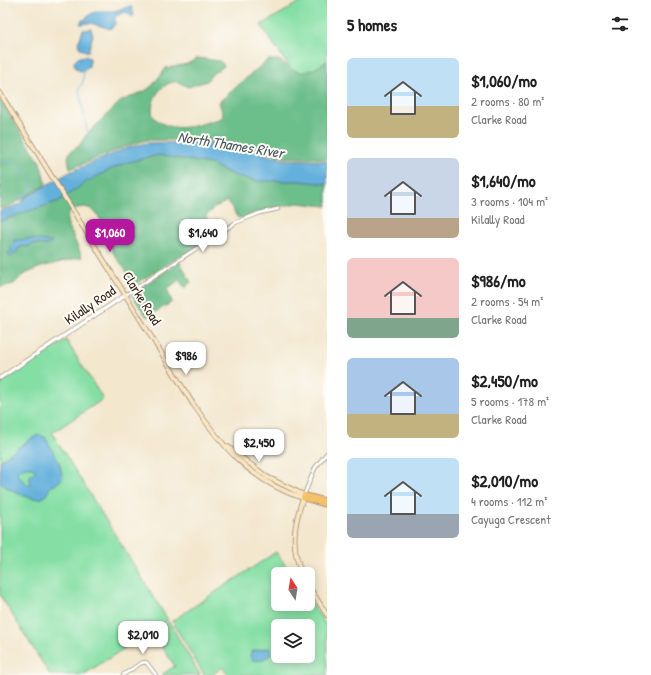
<!DOCTYPE html>
<meta charset="utf-8">
<style>
:root{--surface:#fff;--page:#f6f6f6;--text:#222;--muted:#767676;--accent:#b5179e}
body{margin:0;font-family:"Patrick Hand",sans-serif;background:var(--page);color:var(--text);height:100vh;display:flex;flex-direction:column;font-size:15px;white-space:nowrap}
*{box-sizing:border-box;margin:0}
p{font-size:13px;color:var(--muted)}
.icon{flex:none;width:22px;height:22px;fill:none;stroke:currentColor;stroke-width:2;stroke-linecap:round;stroke-linejoin:round}
.map{position:relative;flex:1;overflow:hidden}
.side{display:flex;flex-direction:column;background:var(--surface);width:324px}
.side>*{flex:none}
.needle{width:26px;rotate:348deg}
.tools{position:absolute;left:271px;top:567px;display:grid;gap:8px}
.tools a{display:grid;place-items:center;width:44px;height:44px;border-radius:6px;background:var(--surface);box-shadow:0 2px 10px #0003;font-size:20px}
.price{position:absolute;translate:-50% -34px;padding:0 9px;border-radius:8px;background:#fff;color:#222;font-size:13px;line-height:26px;filter:drop-shadow(0 1px 2px #0008)}
.price::after{content:'';position:absolute;left:50%;top:24px;width:12px;height:9px;margin-left:-6px;background:inherit;clip-path:polygon(0 0,100% 0,50% 100%)}
.price.selected{background:var(--accent);color:#fff}
ul{padding:0;list-style:none}
li{display:flex;align-items:center;gap:12px;height:100px;padding:0 20px}
li span{display:grid;place-items:center;flex:none;width:112px;height:80px;border-radius:6px;color:#555}
li>.icon{margin-inline-start:auto}
span .icon{width:48px;height:48px;fill:#fffc;stroke-width:1}
li b{font-size:17px}
h2{display:flex;justify-content:space-between;align-items:center;height:48px;padding:0 20px;font-size:17px}
main{display:flex;flex:1;min-height:0}
.map>svg:first-child{display:block}
.green{fill:#85dfa4;stroke:#608461;fill-rule:evenodd}
.forest{fill:#6cbe8a;stroke:#547454}
.water{fill:#63b0dc;stroke:#4f6d7d;fill-rule:evenodd}
.lines{fill:none;stroke-linecap:round;stroke-linejoin:round}
.stream{stroke:#63b0dc;stroke-width:1}
.minor-casing{stroke:#978876;stroke-width:4.5}
.tertiary-casing{stroke:#978876;stroke-width:5}
.secondary-casing{stroke:#978876;stroke-width:5.5}
.trunk-casing{stroke:#978876;stroke-width:6}
.minor{stroke:#fff;stroke-width:3}
.tertiary{stroke:#fff;stroke-width:3.5}
.secondary{stroke:#fbe6c3;stroke-width:4}
.trunk{stroke:#f4c16a;stroke-width:4.5}
.labels{text-anchor:middle;stroke-width:4;stroke-linejoin:round;paint-order:stroke}
.street-label{font-size:14px;fill:#3b2a1e;stroke:#fdfcf7}
.water-label{font-size:15px;font-style:italic;fill:#495960;stroke:#fdfcf7}
</style>
<main>
<div class="map">
<svg width="327" height="675" viewBox="0 0 327 675">
<rect width="100%" height="100%" fill="#fdfcf7"/>
<filter id="ink" filterUnits="userSpaceOnUse"><feTurbulence type="fractalNoise" baseFrequency=".025" numOctaves="2"/><feDisplacementMap in="SourceGraphic" scale="8" xChannelSelector="R" yChannelSelector="G"/><feConvolveMatrix kernelMatrix="1 2 1 2 8 2 1 2 1" color-interpolation-filters="sRGB"/></filter>
<filter id="wash" filterUnits="userSpaceOnUse"><feTurbulence type="fractalNoise" baseFrequency=".012" numOctaves="4" result="noise"/><feDisplacementMap in="SourceGraphic" scale="16" xChannelSelector="R" yChannelSelector="G"/><feGaussianBlur stdDeviation="0.9" result="paint"/><feColorMatrix in="noise" values="0 0 0 0 0 0 0 0 0 0 0 0 0 0 0 0 0 1.4 0 .05"/><feComposite in="paint" operator="in"/></filter>
<g filter="url(#wash)">
<rect width="100%" height="100%" fill="#f3e7ce"/>
<!-- green -->
<g class="green">
<polygon points="304,0 327,0 327,124 261,25"/>
<polygon points="66,340 103,399 52,433 168,620 83,675 50,675 0,595 0,383"/>
<path d="M 276,552 L 292,574 L 278,574 L 278,604 L 308,604 L 308,597 L 327,627 L 327,675 L 228,675 L 222,667 L 212,675 L 204,675 L 172,621 ZM 278,626 L 308,626 L 308,656 L 278,656 Z"/>
<polygon points="169,622 200,675 161,675 175,666 152,633"/>
</g>
<!-- forest -->
<g class="forest">
<path d="M 198,58 L 220,61 L 224,66 L 212,74 L 207,81 L 188,87 C 184,85 178,81 173,82 C 159,85 149,103 153,116 C 171,137 200,124 222,118 L 223,115 L 219,102 L 264,63 L 268,60 L 279,60 C 300,77 305,75 327,61 L 327,159 L 283,157 L 255,148 L 206,140 L 146,140 L 127,146 L 70,169 L 68,158 L 70,152 L 79,146 L 86,135 L 121,101 L 145,91 L 152,86 L 166,68 L 187,64 Z"/>
<path d="M 0,100 L 40,162 L 46,185 C 30,192 18,204 0,209 Z"/>
<path d="M 159,153 L 301,180 L 327,183 L 327,206 L 298,203 L 272,208 L 240,218 L 237,217 L 228,201 L 215,207 L 206,216 L 212,237 L 132,286 L 129,284 C 132,273 118,262 113,252 C 106,236 100,196 73,210 C 68,212 67,217 67,222 L 82,257 L 41,267 L 23,275 L 14,284 L 0,287 L 0,220 L 129,161 Z"/>
<polygon points="180,262 191,282 185,288 179,280 167,289 172,302 147,317 131,294"/>
</g>
<!-- water -->
<g class="water">
<polygon points="131,6 134,15 132,17 126,12 115,16 115,24 111,29 90,23 80,24 82,20 86,19 87,16 97,11 113,11"/>
<polygon points="91,29 93,35 88,52 81,49 78,43 83,30"/>
<path d="M 85,56 L 90,58 C 90,66 88,71 80,71 L 75,68 L 74,62 L 79,57 Z"/>
<polygon points="205,142 255,151 282,159 327,161 327,184 300,181 256,181 233,175 211,164 158,155 129,162 114,168 86,182 59,201 0,221 0,211 20,204 26,197 70,172 127,148 146,143"/>
<polygon points="32,239 52,242 48,245 33,244 27,247 21,246 15,254 10,257 8,253 13,251 10,248 14,244 14,240"/>
<path d="M 38,435 L 45,437 L 47,440 L 59,462 L 63,478 L 55,485 L 50,487 C 49,489 48,493 46,495 C 38,506 8,489 0,483 L 0,461 C 9,455 30,438 38,435 ZM 26,467 L 32,467 L 35,471 L 29,477 L 31,484 L 30,486 L 17,475 L 18,470 Z"/>
<path d="M 268,648 L 271,650 L 272,654 C 266,658 260,662 252,660 L 250,656 L 252,651 Z"/>
</g>
<g class="lines">
<!-- stream -->
<g class="stream">
<polyline points="84,71 83,81 79,89 93,161"/>
<polyline points="0,160 18,164 31,183 32,187 22,197 22,200"/>
<polyline points="4,220 14,240"/>
</g>
</g>
</g>
<g filter="url(#ink)">
<g class="lines">
<defs>
<g id="minor">
<polyline points="127,294 235,223 260,213 278,209"/>
<polyline points="304,495 315,468 327,453"/>
<polyline points="123,675 141,663 146,662 156,675"/>
</g>
<polyline id="tertiary" points="0,378 127,294"/>
<g id="secondary">
<path d="M 0,93 L 193,404 C 223,447 251,482 303,498"/>
<path d="M 227,446 L 267,477 L 304,495 C 294,523 290,546 302,574"/>
<polyline points="308,585 327,615"/>
</g>
<g id="trunk">
<polyline points="304,495 327,501"/>
<polyline points="303,498 327,505"/>
</g>
</defs>
<!-- minor casing -->
<use href="#minor" class="minor-casing"/>
<!-- tertiary casing -->
<use href="#tertiary" class="tertiary-casing"/>
<!-- secondary casing -->
<use href="#secondary" class="secondary-casing"/>
<!-- trunk casing -->
<use href="#trunk" class="trunk-casing"/>
<!-- minor -->
<use href="#minor" class="minor"/>
<!-- tertiary -->
<use href="#tertiary" class="tertiary"/>
<!-- secondary -->
<use href="#secondary" class="secondary"/>
<!-- trunk -->
<use href="#trunk" class="trunk"/>
</g>
</g>
<g class="labels">
<!-- street labels -->
<g class="street-label">
<text transform="translate(142 298) rotate(58)" y="5">Clarke Road</text>
<text transform="translate(90 305) rotate(-34)" y="5">Kilally Road</text>
</g>
<!-- water labels -->
<g class="water-label">
<text transform="translate(231 145) rotate(9)" y="5">North Thames River</text>
</g>
</g>
</svg>
<div class="tools">
<a><svg class="needle" viewBox="-14 -14 28 28"><path d="M0-13l5 13h-10z" fill="#e53935"/><path d="M0 13l5-13h-10z" fill="#767676"/></svg></a>
<a><svg class="icon" aria-label="layers" viewBox="0 0 24 24"><path d="M12 4l9 5-9 5-9-5zM3 14l9 5 9-5"/></svg></a>
</div>
<b class="price selected" style="left:110px;top:253px">$1,060</b>
<b class="price" style="left:203px;top:253px">$1,640</b>
<b class="price" style="left:186px;top:376px">$986</b>
<b class="price" style="left:259px;top:463px">$2,450</b>
<b class="price" style="left:143px;top:655px">$2,010</b>
</div>
<section class="side">
<h2>5 homes<svg class="icon" aria-label="filters" viewBox="0 0 24 24"><path d="M4 7h16M4 17h16"/><circle cx="9" cy="7" r="2"/><circle cx="15" cy="17" r="2"/></svg></h2>
<ul>
<li><span style="background:linear-gradient(#bfe0f5 60%,#c2b280 0)"><svg class="icon" aria-label="home" viewBox="0 0 24 24"><path d="M3 11l9-7 9 7M6 9v11h12V9"/></svg></span><div><b>$1,060/mo</b><p>2 rooms · 80 m²</p><p>Clarke Road</p></div></li>
<li><span style="background:linear-gradient(#c9d6e8 75%,#b9a48a 0)"><svg class="icon" aria-label="home" viewBox="0 0 24 24"><path d="M3 11l9-7 9 7M6 9v11h12V9"/></svg></span><div><b>$1,640/mo</b><p>3 rooms · 104 m²</p><p>Kilally Road</p></div></li>
<li><span style="background:linear-gradient(#f6c9c9 75%,#7fa58c 0)"><svg class="icon" aria-label="home" viewBox="0 0 24 24"><path d="M3 11l9-7 9 7M6 9v11h12V9"/></svg></span><div><b>$986/mo</b><p>2 rooms · 54 m²</p><p>Clarke Road</p></div></li>
<li><span style="background:linear-gradient(#a9c7e8 70%,#c2b280 0)"><svg class="icon" aria-label="home" viewBox="0 0 24 24"><path d="M3 11l9-7 9 7M6 9v11h12V9"/></svg></span><div><b>$2,450/mo</b><p>5 rooms · 178 m²</p><p>Clarke Road</p></div></li>
<li><span style="background:linear-gradient(#bfe0f5 70%,#9aa5b1 0)"><svg class="icon" aria-label="home" viewBox="0 0 24 24"><path d="M3 11l9-7 9 7M6 9v11h12V9"/></svg></span><div><b>$2,010/mo</b><p>4 rooms · 112 m²</p><p>Cayuga Crescent</p></div></li>
</ul>
</section>
</main>
